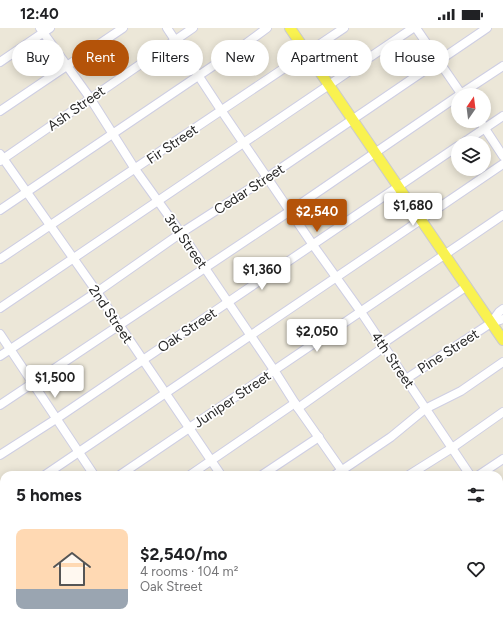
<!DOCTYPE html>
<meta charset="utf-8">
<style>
:root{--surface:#fff;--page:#f6f6f6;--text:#202124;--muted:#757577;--accent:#b45309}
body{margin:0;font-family:Figtree,sans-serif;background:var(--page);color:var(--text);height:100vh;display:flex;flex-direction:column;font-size:15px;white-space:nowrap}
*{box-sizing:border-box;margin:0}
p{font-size:13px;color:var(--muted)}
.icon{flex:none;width:22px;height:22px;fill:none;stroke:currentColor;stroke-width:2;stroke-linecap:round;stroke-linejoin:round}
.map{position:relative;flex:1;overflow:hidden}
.panel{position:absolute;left:0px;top:443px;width:503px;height:156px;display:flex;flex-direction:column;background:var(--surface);border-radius:12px 12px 0 0;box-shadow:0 2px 10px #0003}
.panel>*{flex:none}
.guide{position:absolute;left:12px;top:12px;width:479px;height:36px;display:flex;gap:8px}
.needle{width:26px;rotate:14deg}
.tools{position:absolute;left:451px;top:60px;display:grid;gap:8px}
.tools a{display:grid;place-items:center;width:40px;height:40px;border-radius:50%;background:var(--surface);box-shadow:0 2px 10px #0003;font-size:20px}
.price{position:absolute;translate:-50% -34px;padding:0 9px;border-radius:4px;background:#fff;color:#222;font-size:13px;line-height:26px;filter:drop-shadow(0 1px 2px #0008)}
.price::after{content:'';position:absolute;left:50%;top:24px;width:12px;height:9px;margin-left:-6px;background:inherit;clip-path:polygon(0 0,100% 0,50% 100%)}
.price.current{background:var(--accent);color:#fff}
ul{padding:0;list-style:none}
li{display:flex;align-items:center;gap:12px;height:100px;padding:0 16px}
li span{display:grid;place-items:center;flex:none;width:112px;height:80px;border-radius:8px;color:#555}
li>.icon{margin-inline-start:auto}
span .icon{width:48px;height:48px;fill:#fffc;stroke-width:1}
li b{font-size:17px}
h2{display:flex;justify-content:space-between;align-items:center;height:48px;padding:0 16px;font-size:17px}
.pill{padding:0 14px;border-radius:18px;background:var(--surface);box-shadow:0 2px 10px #0003;font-size:14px;line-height:36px}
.pill.current{background:var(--accent);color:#fff}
.status{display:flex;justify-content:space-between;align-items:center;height:28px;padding:0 20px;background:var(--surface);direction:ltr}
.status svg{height:11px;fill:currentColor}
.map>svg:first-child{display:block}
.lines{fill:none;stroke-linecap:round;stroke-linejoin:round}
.minor-casing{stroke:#cecee3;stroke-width:10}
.major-casing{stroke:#cbcbcb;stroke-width:12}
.minor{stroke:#fff;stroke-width:8}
.major{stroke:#f9f250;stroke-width:10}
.labels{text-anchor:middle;stroke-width:3.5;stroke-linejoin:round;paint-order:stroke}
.street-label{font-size:14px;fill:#282828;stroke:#fff}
</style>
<div class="status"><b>12:40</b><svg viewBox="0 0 49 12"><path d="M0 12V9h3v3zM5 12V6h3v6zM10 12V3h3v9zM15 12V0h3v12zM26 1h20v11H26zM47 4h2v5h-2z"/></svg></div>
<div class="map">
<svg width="503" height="599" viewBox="0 0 503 599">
<rect width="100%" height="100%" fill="#ece7d8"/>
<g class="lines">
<defs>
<g id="minor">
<polyline points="40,0 90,70 135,141 188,215 274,342 298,380 345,447"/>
<polyline points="167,0 221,82 313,217 361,284 470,447"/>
<polyline points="416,0 462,67"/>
<polyline points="0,34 50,0"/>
<polyline points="459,67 503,38"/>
<polyline points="0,83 123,0"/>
<polyline points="480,93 503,128"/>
<polyline points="463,115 503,88"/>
<polyline points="0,126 97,264 221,447"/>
<polyline points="0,133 193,0"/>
<polyline points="0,182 244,17 267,0"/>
<polyline points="0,231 344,0"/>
<polyline points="0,280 413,0"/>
<polyline points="491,295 499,284 503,281"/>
<polyline points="0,306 94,447"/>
<polyline points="382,316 467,258"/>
<polyline points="0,328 97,264 181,205 268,149 487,0"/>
<polyline points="406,351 491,295 503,291"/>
<polyline points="0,377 290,183 458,68"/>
<polyline points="298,380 384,319"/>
<polyline points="0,427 56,391 458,118"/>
<polyline points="45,447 503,136"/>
<polyline points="120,447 503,187"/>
<polyline points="190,447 295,375"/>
<polyline points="262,447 319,409"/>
<polyline points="335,447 391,409 425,381 461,363 503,334"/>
<polyline points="409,447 452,420 503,384"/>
<polyline points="479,447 503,431"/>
<polyline points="0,478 4,475"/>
<polyline points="499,490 503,496"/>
<polyline points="0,491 4,496"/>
<polyline points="0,528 4,525"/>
<polyline points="499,560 503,557"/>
<polyline points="0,576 4,573"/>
<polyline points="499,576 503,582"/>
<polyline points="71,595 74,599"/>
<polyline points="320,595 323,599"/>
<polyline points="447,595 449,599"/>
<polyline points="478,595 481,599"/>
<polyline points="496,595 498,599"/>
<polyline points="36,599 42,595"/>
<polyline points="112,599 118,595"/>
<polyline points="179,599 185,595"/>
<polyline points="463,599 469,595"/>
</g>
<g id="major">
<polyline points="290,0 503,312"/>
<polyline points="499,484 503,481"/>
<polyline points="353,599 357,595"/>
</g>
</defs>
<!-- minor casing -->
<use href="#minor" class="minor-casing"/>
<!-- major casing -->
<use href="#major" class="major-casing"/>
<!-- minor -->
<use href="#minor" class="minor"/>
<!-- major -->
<use href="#major" class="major"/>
</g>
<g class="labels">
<!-- street labels -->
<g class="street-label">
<text transform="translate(76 80) rotate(-35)" y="5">Ash Street</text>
<text transform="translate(172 116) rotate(-34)" y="5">Fir Street</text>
<text transform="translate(249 161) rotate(-33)" y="5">Cedar Street</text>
<text transform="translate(186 213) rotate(55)" y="5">3rd Street</text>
<text transform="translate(111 286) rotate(56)" y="5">2nd Street</text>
<text transform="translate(187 302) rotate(-34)" y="5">Oak Street</text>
<text transform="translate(448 323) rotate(-33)" y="5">Pine Street</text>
<text transform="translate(393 332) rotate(56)" y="5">4th Street</text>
<text transform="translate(232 371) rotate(-34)" y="5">Juniper Street</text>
</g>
</g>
</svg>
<div class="tools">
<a><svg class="needle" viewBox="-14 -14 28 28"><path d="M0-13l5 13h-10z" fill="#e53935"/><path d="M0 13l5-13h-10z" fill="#757577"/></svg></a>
<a><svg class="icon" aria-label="layers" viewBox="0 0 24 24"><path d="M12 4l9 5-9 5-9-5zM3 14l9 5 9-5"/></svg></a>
</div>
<b class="price" style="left:413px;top:199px">$1,680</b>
<b class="price current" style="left:317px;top:205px">$2,540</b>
<b class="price" style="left:262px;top:263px">$1,360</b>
<b class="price" style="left:317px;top:325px">$2,050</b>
<b class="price" style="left:55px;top:371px">$1,500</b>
<div class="guide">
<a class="pill">Buy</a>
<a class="pill current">Rent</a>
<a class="pill">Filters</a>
<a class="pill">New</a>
<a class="pill">Apartment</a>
<a class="pill">House</a>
</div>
<section class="panel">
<h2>5 homes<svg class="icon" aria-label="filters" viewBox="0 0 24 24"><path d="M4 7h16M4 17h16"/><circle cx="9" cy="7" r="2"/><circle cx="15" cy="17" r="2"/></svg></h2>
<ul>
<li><span style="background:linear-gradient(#ffd9b3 75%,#9aa5b1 0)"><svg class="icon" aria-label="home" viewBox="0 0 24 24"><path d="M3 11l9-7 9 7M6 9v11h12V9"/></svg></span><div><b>$2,540/mo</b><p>4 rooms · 104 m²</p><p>Oak Street</p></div><svg class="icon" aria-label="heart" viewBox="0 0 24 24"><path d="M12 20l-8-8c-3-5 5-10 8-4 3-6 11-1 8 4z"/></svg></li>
</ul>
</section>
</div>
